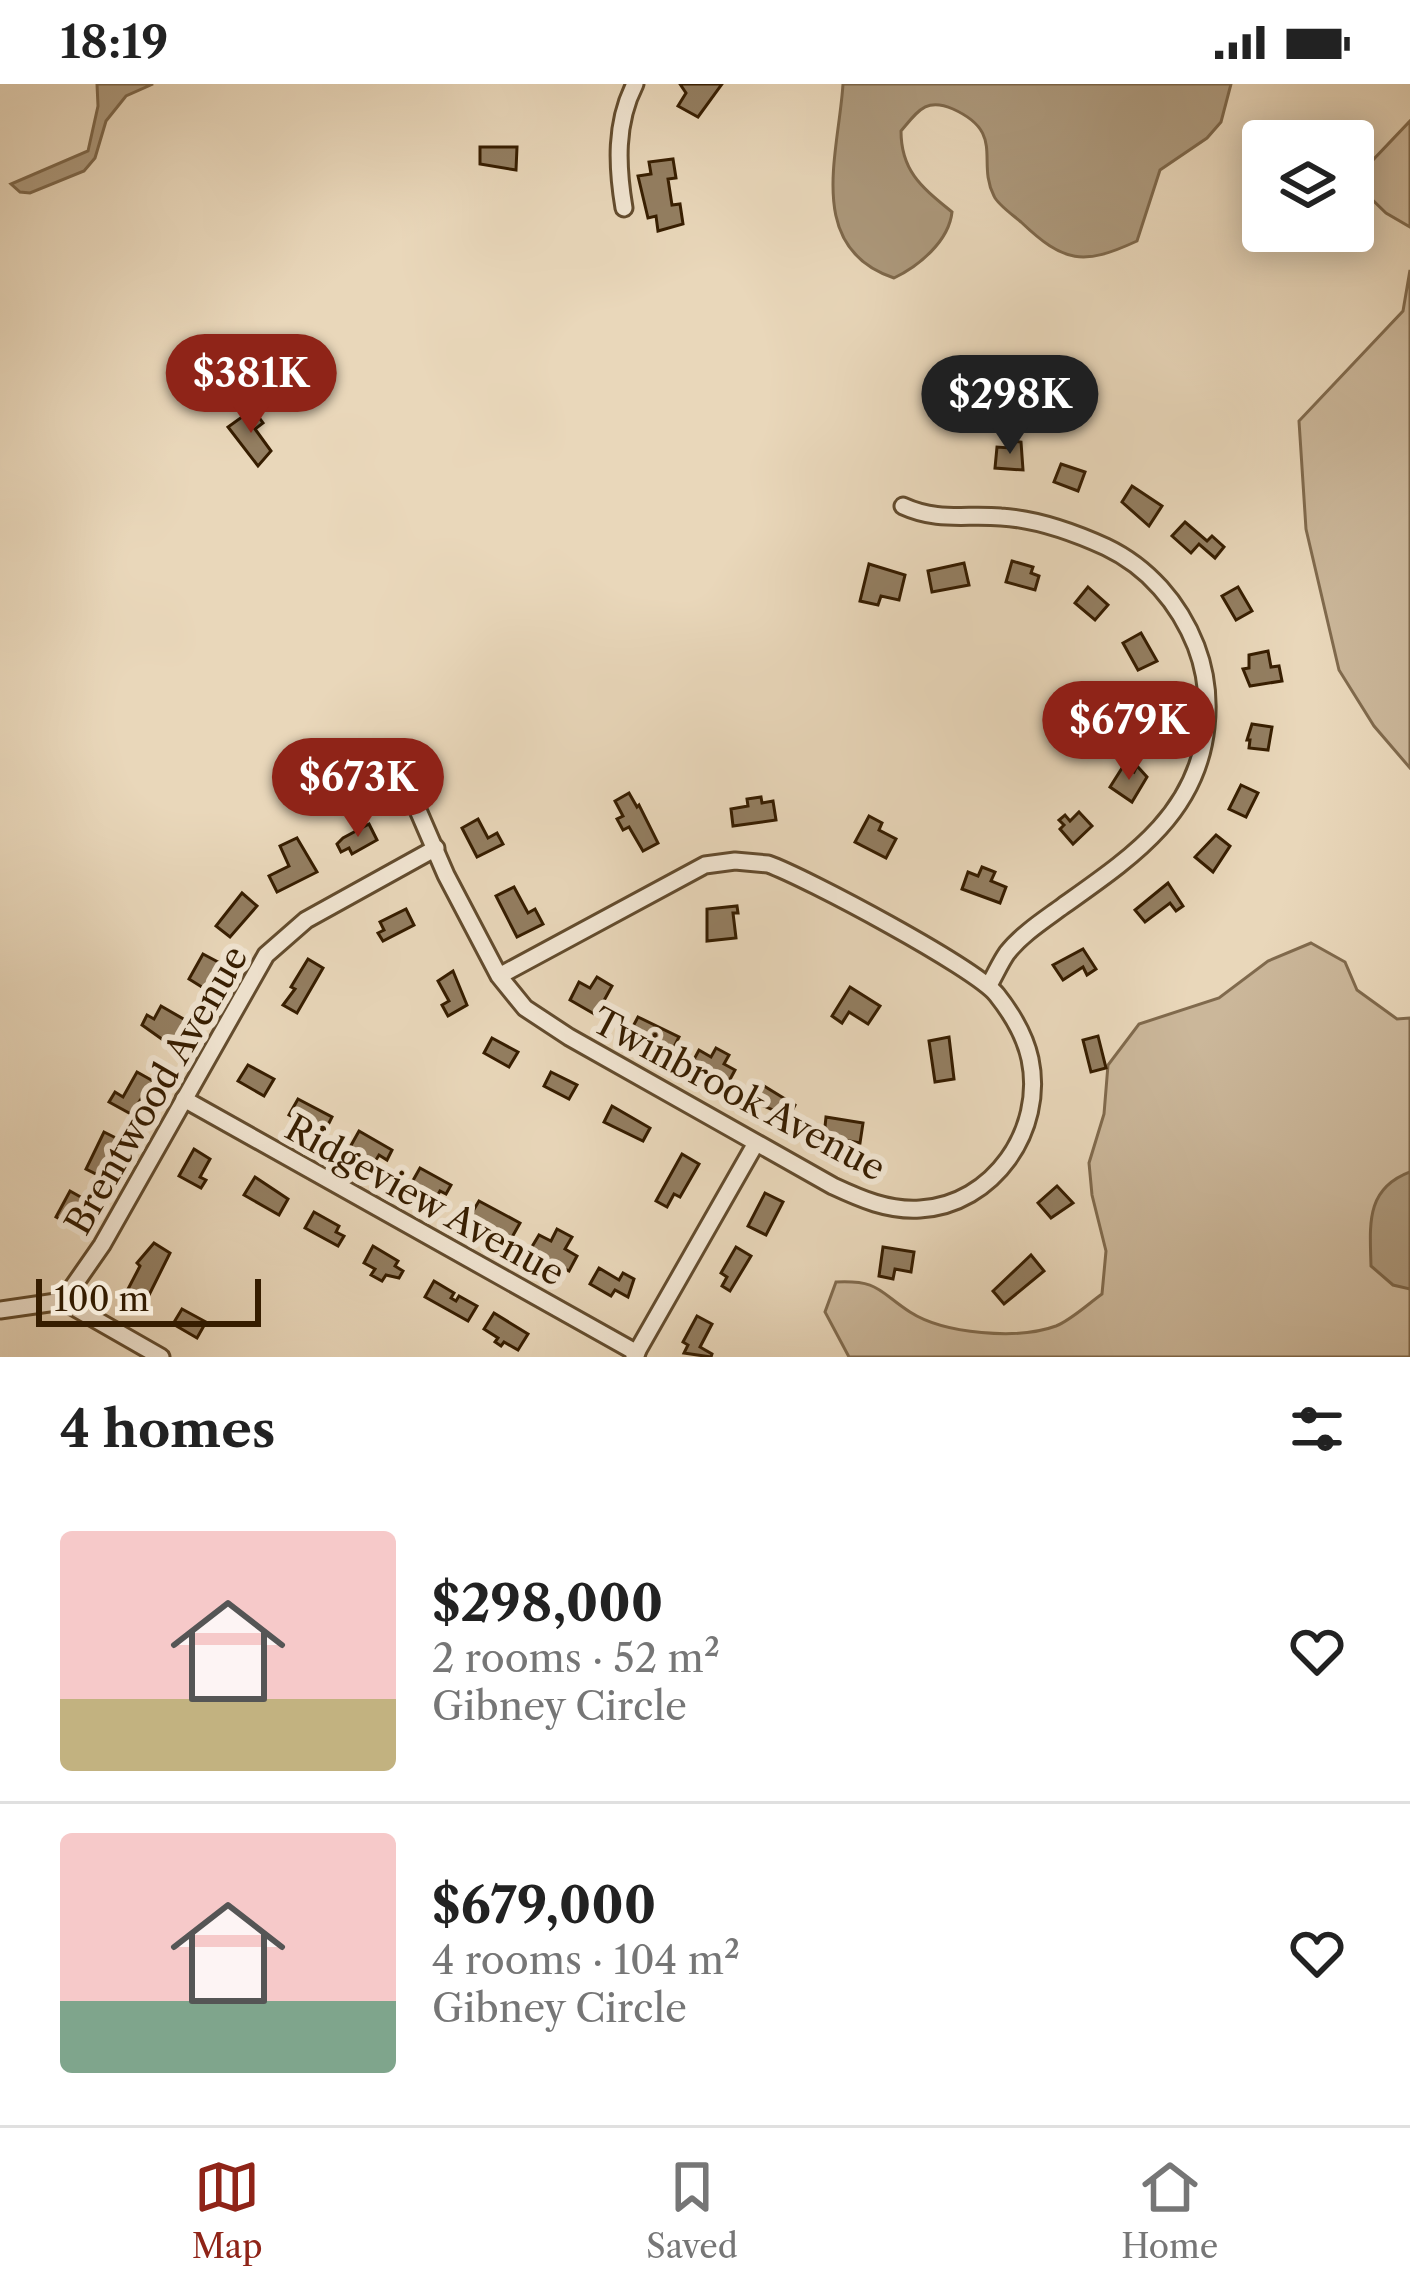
<!DOCTYPE html>
<meta charset="utf-8">
<style>
:root{--surface:#fff;--page:#f6f6f6;--text:#222;--muted:#767676;--line:#e0e0e0;--accent:#8f2418}
body{margin:0;font-family:"Libre Caslon Text",serif;background:var(--page);color:var(--text);height:100vh;display:flex;flex-direction:column;font-size:45px;white-space:nowrap}
*{box-sizing:border-box;margin:0}
p{font-size:39px;color:var(--muted)}
.icon{flex:none;width:66px;height:66px;fill:none;stroke:currentColor;stroke-width:2;stroke-linecap:round;stroke-linejoin:round}
.map{position:relative;height:1273px;overflow:hidden}
.drawer{display:flex;flex-direction:column;background:var(--surface);flex:1}
.drawer>*{flex:none}
.controls{position:absolute;left:1242px;top:36px;display:grid;gap:24px}
.controls a{display:grid;place-items:center;width:132px;height:132px;border-radius:12px;background:var(--surface);box-shadow:0 6px 30px #0003;font-size:60px}
.scale{position:absolute;left:36px;bottom:30px;width:225px;box-sizing:border-box;padding-left:12px;border:6px solid #361d00;border-top:0;font-size:33px;line-height:42px;white-space:nowrap;color:#361d00;-webkit-text-stroke:9px #f1e5d2;paint-order:stroke}
.price{position:absolute;translate:-50% -102px;padding:0 27px;border-radius:42px;background:var(--accent);color:#fff;font-size:39px;line-height:78px;filter:drop-shadow(0 3px 6px #0008)}
.price::after{content:'';position:absolute;left:50%;top:72px;width:36px;height:27px;margin-left:-18px;background:inherit;clip-path:polygon(0 0,100% 0,50% 100%)}
.price.current{background:#222;color:#fff}
ul{padding:0;list-style:none}
li{display:flex;align-items:center;gap:36px;height:300px;padding:0 60px}
li+li{border-top:3px solid var(--line)}
li span{display:grid;place-items:center;flex:none;width:336px;height:240px;border-radius:12px;color:#555}
li>.icon{margin-inline-start:auto}
span .icon{width:144px;height:144px;fill:#fffc;stroke-width:1}
li b{font-size:51px}
h2{display:flex;justify-content:space-between;align-items:center;height:144px;padding:0 60px;font-size:51px}
.status{display:flex;justify-content:space-between;align-items:center;height:84px;padding:0 60px;background:var(--surface);direction:ltr}
.status svg{height:33px;fill:currentColor}
.tab-bar{display:flex;justify-content:space-around;align-items:center;height:168px;border-top:3px solid var(--line);background:var(--surface);font-size:33px;color:var(--muted)}
.tab-bar a{display:grid;justify-items:center;gap:6px}
.tab-bar .current{color:var(--accent)}
.map>svg:first-child{display:block}
.green{fill:#cbb79a;stroke:#806a4d;stroke-width:3}
.water{fill:#ac987b;stroke:#7d674a;stroke-width:3}
.building{fill:#937e61;stroke:#361d00;stroke-width:3}
.lines{fill:none;stroke-linecap:round;stroke-linejoin:round}
.street-casing{stroke:#634c2e;stroke-width:21}
.street{stroke:#f1e5d2;stroke-width:15}
.labels{text-anchor:middle;stroke-width:12;stroke-linejoin:round;paint-order:stroke}
.street-label{font-size:36px;fill:#361d00;stroke:#f1e5d2}
</style>
<div class="status"><b>18:19</b><svg viewBox="0 0 49 12"><path d="M0 12V9h3v3zM5 12V6h3v6zM10 12V3h3v9zM15 12V0h3v12zM26 1h20v11H26zM47 4h2v5h-2z"/></svg></div>
<div class="map">
<svg width="1410" height="1273" viewBox="0 0 1410 1273">
<rect width="100%" height="100%" fill="#e9d7ba"/>
<filter id="stains"><feTurbulence type="fractalNoise" baseFrequency=".00167" numOctaves="4"/><feColorMatrix values="0 0 0 0 .2 0 0 0 0 .09 0 0 0 0 .02 0 0 0 .5 -.17"/></filter>
<radialGradient id="worn" r=".72"><stop offset=".6" stop-color="#630" stop-opacity="0"/><stop offset="1" stop-color="#630" stop-opacity=".3"/></radialGradient>
<!-- green -->
<g class="green">
<polygon points="1410,37 1410,143 1386,129 1353,97"/>
<polygon points="1410,186 1410,684 1374,642 1339,586 1306,445 1299,337 1403,227"/>
<path d="M 1311,859 L 1345,878 L 1357,906 L 1397,935 L 1410,934 L 1410,1273 L 849,1273 L 825,1228 L 836,1198 C 879,1196 878,1207 910,1228 C 944,1250 1018,1256 1056,1242 C 1071,1236 1088,1220 1102,1210 L 1106,1167 L 1092,1111 L 1089,1079 L 1104,1030 L 1108,981 L 1139,940 L 1219,914 L 1268,877 Z"/>
</g>
<!-- water -->
<g class="water">
<polygon points="97,0 153,0 126,12 106,37 95,74 84,87 30,109 20,108 11,100 88,67 98,22"/>
<path d="M 843,0 L 1231,0 L 1221,38 L 1207,54 L 1160,86 L 1137,157 C 1083,182 1064,179 1021,138 C 1013,131 998,121 994,112 C 976,77 1006,49 953,25 C 926,13 918,27 901,47 C 901,88 923,104 952,128 C 949,157 919,182 894,194 C 804,164 839,68 843,0 Z"/>
<path d="M 1410,1088 L 1410,1205 L 1393,1201 L 1371,1182 C 1370,1141 1365,1105 1410,1088 Z"/>
</g>
<!-- building -->
<g class="building">
<polygon points="680,0 722,0 698,33 678,22 686,9"/>
<polygon points="480,63 517,63 516,86 480,80"/>
<polygon points="673,75 676,94 668,95 672,121 680,120 683,140 658,147 656,132 648,134 638,92 651,90 649,78"/>
<polygon points="253,325 263,339 255,345 271,367 258,382 228,343"/>
<polygon points="1011,357 1021,358 1023,386 995,384 997,363 1010,364"/>
<polygon points="1061,380 1085,388 1078,407 1054,398"/>
<polygon points="1132,402 1162,422 1149,442 1122,418"/>
<polygon points="1185,438 1207,457 1212,452 1224,463 1215,474 1199,460 1191,469 1172,452"/>
<polygon points="1012,477 1033,483 1031,489 1039,492 1035,506 1006,498"/>
<polygon points="964,479 969,501 932,508 928,487"/>
<polygon points="869,480 905,491 899,516 881,512 878,521 860,517"/>
<polygon points="1088,503 1108,521 1095,536 1075,519"/>
<polygon points="1238,503 1252,527 1236,536 1222,512"/>
<polygon points="1141,549 1157,577 1138,586 1123,559"/>
<polygon points="1268,567 1271,583 1279,582 1282,597 1250,602 1243,585 1249,584 1249,571"/>
<polygon points="1146,629 1165,632 1161,657 1142,654"/>
<polygon points="1252,640 1272,643 1268,666 1249,664 1250,656 1247,656"/>
<polygon points="1124,681 1134,688 1137,682 1147,693 1132,718 1110,703"/>
<polygon points="1241,701 1258,709 1246,733 1229,725"/>
<polygon points="629,709 637,723 639,721 658,759 643,767 629,743 623,746 617,735 623,732 615,717"/>
<polygon points="761,713 762,719 773,717 776,736 733,742 731,725 748,722 747,715"/>
<polygon points="1079,728 1092,742 1073,760 1060,745 1064,741 1059,736 1065,731 1070,737"/>
<polygon points="869,732 882,739 879,746 896,755 886,774 855,758"/>
<polygon points="478,735 488,754 497,749 503,760 477,773 462,744"/>
<polygon points="369,740 377,756 352,770 349,764 341,768 337,760 343,754"/>
<polygon points="1216,751 1230,762 1213,788 1195,773"/>
<polygon points="297,754 317,788 277,808 269,792 289,782 280,762"/>
<polygon points="982,783 995,788 991,797 1006,803 1000,819 962,805 968,788 978,792"/>
<polygon points="1168,799 1183,822 1176,827 1170,819 1145,838 1135,826"/>
<polygon points="514,803 528,829 535,825 543,840 517,853 496,812"/>
<polygon points="242,809 257,822 230,853 216,842"/>
<polygon points="737,822 738,829 733,829 736,854 707,857 707,825"/>
<polygon points="406,825 414,841 383,857 378,849 384,846 380,838"/>
<polygon points="1083,865 1096,885 1087,891 1083,883 1063,896 1053,881"/>
<polygon points="203,870 220,879 205,905 189,895"/>
<polygon points="308,875 323,884 297,929 283,921 295,905 291,903"/>
<polygon points="453,887 467,921 448,932 442,921 449,917 438,897"/>
<polygon points="597,893 612,902 596,931 570,916 579,898 590,904"/>
<polygon points="850,903 880,922 868,940 849,928 842,939 832,932"/>
<polygon points="161,922 187,937 173,963 142,941 147,931 154,935"/>
<polygon points="638,933 679,953 671,969 630,948"/>
<polygon points="1098,952 1106,984 1091,988 1083,956"/>
<polygon points="949,953 954,995 935,998 929,957"/>
<polygon points="492,954 518,968 509,983 484,969"/>
<polygon points="716,964 729,971 724,980 735,986 727,1001 691,981 699,966 711,973"/>
<polygon points="248,981 274,995 264,1012 238,997"/>
<polygon points="137,988 153,997 131,1030 109,1018 115,1008 123,1013"/>
<polygon points="551,988 577,1001 569,1015 544,1002"/>
<polygon points="759,999 795,1021 789,1033 750,1016"/>
<polygon points="298,1015 332,1033 326,1045 318,1040 315,1045 289,1031"/>
<polygon points="612,1022 650,1044 643,1057 604,1038"/>
<polygon points="826,1033 863,1039 860,1059 824,1052"/>
<polygon points="359,1047 392,1066 387,1076 379,1071 374,1079 349,1065"/>
<polygon points="104,1048 120,1056 98,1091 86,1085"/>
<polygon points="194,1065 210,1075 200,1093 206,1096 201,1104 179,1092"/>
<polygon points="682,1070 699,1080 680,1113 674,1110 667,1123 656,1117"/>
<polygon points="420,1084 451,1101 446,1110 440,1107 436,1114 411,1100"/>
<polygon points="255,1093 288,1115 279,1131 244,1111"/>
<polygon points="1057,1102 1073,1119 1051,1134 1038,1119"/>
<polygon points="70,1107 86,1116 72,1142 56,1133"/>
<polygon points="765,1109 783,1118 766,1151 748,1142"/>
<polygon points="479,1117 520,1139 511,1155 470,1132"/>
<polygon points="314,1128 339,1142 336,1148 344,1152 338,1162 305,1144"/>
<polygon points="557,1145 572,1153 565,1165 577,1172 569,1187 530,1166 539,1151 551,1157"/>
<polygon points="154,1159 170,1169 147,1215 127,1207 140,1182 137,1179"/>
<polygon points="373,1162 398,1177 395,1182 403,1187 399,1194 386,1191 382,1197 371,1191 375,1185 364,1179"/>
<polygon points="736,1163 751,1172 730,1207 722,1202 727,1193 721,1189"/>
<polygon points="883,1163 914,1168 911,1188 895,1185 893,1195 879,1192"/>
<polygon points="1031,1171 1044,1187 1004,1220 993,1207"/>
<polygon points="599,1184 619,1196 623,1189 634,1195 628,1213 615,1206 611,1212 590,1200"/>
<polygon points="434,1197 454,1209 451,1214 456,1217 459,1212 477,1222 468,1237 425,1213"/>
<polygon points="182,1225 206,1238 197,1254 173,1240"/>
<polygon points="494,1229 528,1250 518,1266 504,1258 501,1262 495,1258 498,1254 484,1245"/>
<polygon points="697,1232 712,1240 700,1263 712,1270 711,1273 684,1269 688,1261 683,1258"/>
</g>
<g class="lines">
<defs>
<g id="street">
<path d="M 624,124 C 617,82 615,39 635,0"/>
<path d="M 903,422 C 938,438 965,430 1001,433 C 1037,435 1073,448 1106,463 C 1148,483 1179,519 1196,562 C 1206,588 1209,616 1206,643 C 1197,731 1129,775 1063,822 C 1044,836 1022,850 1007,869 C 1000,879 995,891 989,901"/>
<path d="M 414,717 L 446,791 L 499,892 L 525,924 L 569,953 L 833,1102 C 861,1115 888,1127 920,1125 C 993,1121 1045,1046 1030,975 C 1025,952 1012,930 997,911 C 976,884 805,793 768,780 L 735,777 L 705,781 L 499,892"/>
<polyline points="184,1015 637,1269"/>
<polyline points="63,1217 102,1161 266,871 306,836 436,764"/>
<polyline points="0,1226 63,1217 161,1273"/>
<polyline points="634,1273 756,1059"/>
</g>
</defs>
<!-- street casing -->
<use href="#street" class="street-casing"/>
<!-- street -->
<use href="#street" class="street"/>
</g>
<g class="labels">
<!-- street labels -->
<g class="street-label">
<text transform="translate(156 1006) rotate(-60)" y="13">Brentwood Avenue</text>
<text transform="translate(739 1010) rotate(28)" y="13">Twinbrook Avenue</text>
<text transform="translate(425 1116) rotate(29)" y="13">Ridgeview Avenue</text>
</g>
</g>
<rect width="100%" height="100%" filter="url(#stains)"/>
<rect width="100%" height="100%" fill="url(#worn)"/>
</svg>
<div class="controls">
<a><svg class="icon" aria-label="layers" viewBox="0 0 24 24"><path d="M12 4l9 5-9 5-9-5zM3 14l9 5 9-5"/></svg></a>
</div>
<div class="scale">100 m</div>
<b class="price" style="left:251px;top:352px">$381K</b>
<b class="price current" style="left:1010px;top:373px">$298K</b>
<b class="price" style="left:1129px;top:699px">$679K</b>
<b class="price" style="left:358px;top:756px">$673K</b>
</div>
<section class="drawer">
<h2>4 homes<svg class="icon" aria-label="filters" viewBox="0 0 24 24"><path d="M4 7h16M4 17h16"/><circle cx="9" cy="7" r="2"/><circle cx="15" cy="17" r="2"/></svg></h2>
<ul>
<li><span style="background:linear-gradient(#f6c9c9 70%,#c2b280 0)"><svg class="icon" aria-label="home" viewBox="0 0 24 24"><path d="M3 11l9-7 9 7M6 9v11h12V9"/></svg></span><div><b>$298,000</b><p>2 rooms · 52 m²</p><p>Gibney Circle</p></div><svg class="icon" aria-label="heart" viewBox="0 0 24 24"><path d="M12 20l-8-8c-3-5 5-10 8-4 3-6 11-1 8 4z"/></svg></li>
<li><span style="background:linear-gradient(#f6c9c9 70%,#7fa58c 0)"><svg class="icon" aria-label="home" viewBox="0 0 24 24"><path d="M3 11l9-7 9 7M6 9v11h12V9"/></svg></span><div><b>$679,000</b><p>4 rooms · 104 m²</p><p>Gibney Circle</p></div><svg class="icon" aria-label="heart" viewBox="0 0 24 24"><path d="M12 20l-8-8c-3-5 5-10 8-4 3-6 11-1 8 4z"/></svg></li>
</ul>
</section>
<nav class="tab-bar">
<a class="current"><svg class="icon" aria-label="map" viewBox="0 0 24 24"><path d="M3 6l6-2 6 2 6-2v14l-6 2-6-2-6 2zM9 4v14M15 6v14"/></svg>Map</a>
<a><svg class="icon" aria-label="saved" viewBox="0 0 24 24"><path d="M7 4h10v16l-5-4-5 4z"/></svg>Saved</a>
<a><svg class="icon" aria-label="home" viewBox="0 0 24 24"><path d="M3 11l9-7 9 7M6 9v11h12V9"/></svg>Home</a>
</nav>
